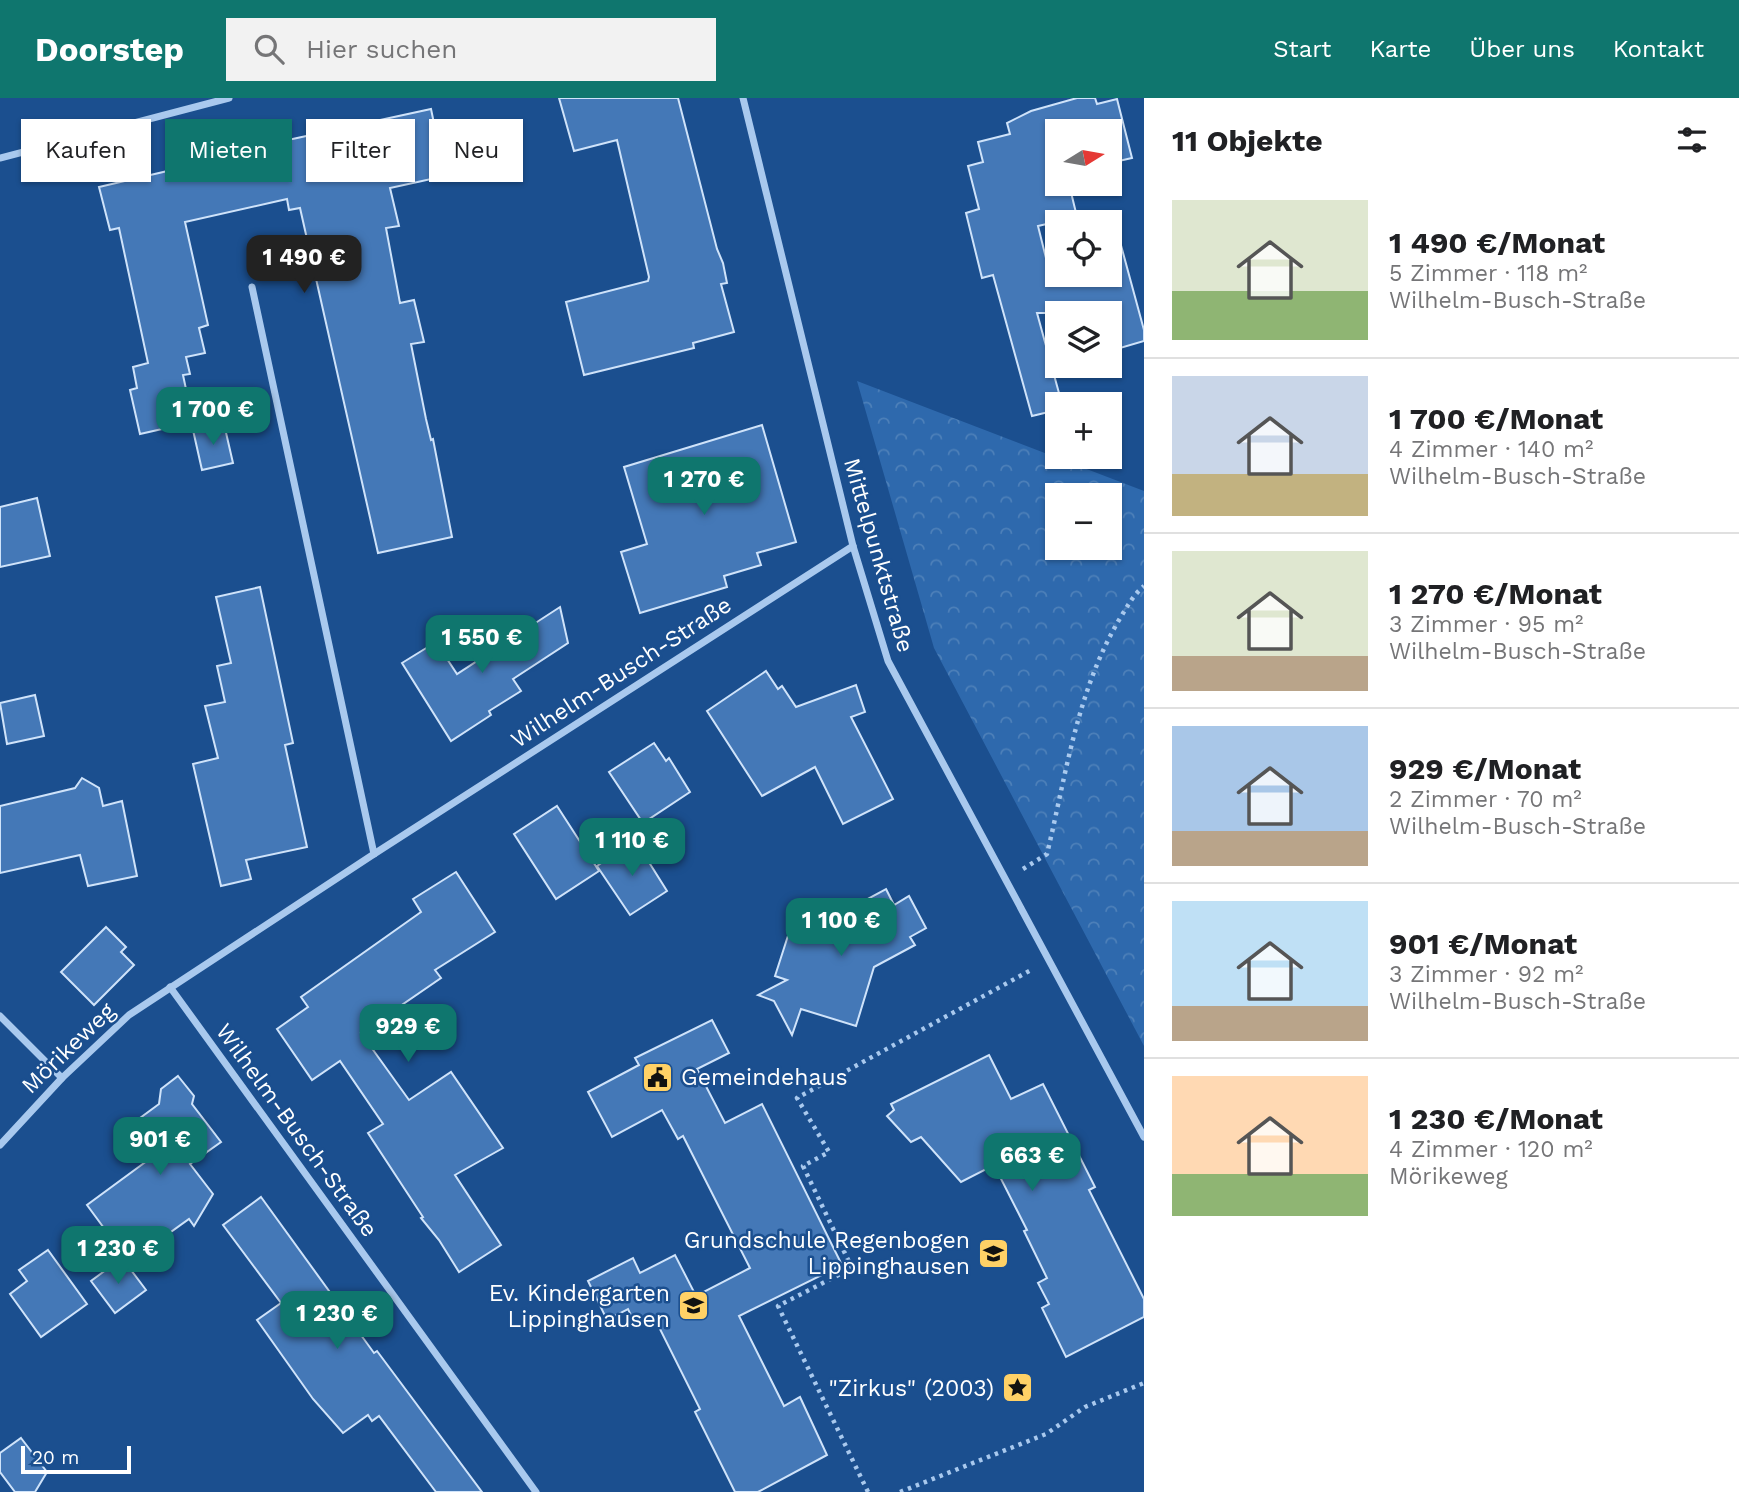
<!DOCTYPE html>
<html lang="de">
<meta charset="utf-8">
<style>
:root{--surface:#fff;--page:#f2f2f2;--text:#202124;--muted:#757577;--line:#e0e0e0;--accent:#0f766e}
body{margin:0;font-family:"Work Sans",sans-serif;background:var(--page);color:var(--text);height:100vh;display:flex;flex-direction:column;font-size:26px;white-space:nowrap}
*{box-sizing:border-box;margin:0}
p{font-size:23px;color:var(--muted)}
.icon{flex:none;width:38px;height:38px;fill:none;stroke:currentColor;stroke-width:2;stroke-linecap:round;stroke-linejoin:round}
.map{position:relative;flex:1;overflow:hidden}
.drawer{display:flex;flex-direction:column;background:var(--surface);width:595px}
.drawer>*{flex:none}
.banner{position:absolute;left:21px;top:21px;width:665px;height:63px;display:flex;gap:14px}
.needle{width:46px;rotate:79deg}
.controls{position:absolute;left:1045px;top:21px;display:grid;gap:14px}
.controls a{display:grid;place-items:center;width:77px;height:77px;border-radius:0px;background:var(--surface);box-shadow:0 2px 5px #0004;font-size:35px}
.scale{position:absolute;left:21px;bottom:18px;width:110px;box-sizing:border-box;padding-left:7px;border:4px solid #fff;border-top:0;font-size:19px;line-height:24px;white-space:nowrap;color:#fff;-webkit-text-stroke:5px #1b4f8f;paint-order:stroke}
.price{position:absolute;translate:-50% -60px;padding:0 16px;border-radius:14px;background:var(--accent);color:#fff;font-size:23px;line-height:46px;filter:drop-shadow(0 2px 4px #0008)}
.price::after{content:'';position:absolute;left:50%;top:42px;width:21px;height:16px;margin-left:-10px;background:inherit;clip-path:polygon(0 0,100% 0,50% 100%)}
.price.on{background:#222;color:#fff}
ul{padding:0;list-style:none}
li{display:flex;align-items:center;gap:21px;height:175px;padding:0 28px}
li+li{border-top:2px solid var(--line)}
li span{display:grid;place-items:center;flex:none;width:196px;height:140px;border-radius:0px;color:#555}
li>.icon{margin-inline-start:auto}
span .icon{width:84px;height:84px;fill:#fffc;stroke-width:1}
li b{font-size:30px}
h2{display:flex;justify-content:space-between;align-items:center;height:84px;padding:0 28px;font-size:30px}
.chip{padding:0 24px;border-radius:0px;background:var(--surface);box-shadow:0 2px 5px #0004;font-size:24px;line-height:63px}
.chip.on{background:var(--accent);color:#fff}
header{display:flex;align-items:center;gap:42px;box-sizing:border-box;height:98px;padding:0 35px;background:var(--accent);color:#fff}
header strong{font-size:33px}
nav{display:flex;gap:38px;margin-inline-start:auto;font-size:24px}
.search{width:490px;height:63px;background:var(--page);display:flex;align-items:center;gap:18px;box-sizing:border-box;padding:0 24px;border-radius:0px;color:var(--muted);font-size:26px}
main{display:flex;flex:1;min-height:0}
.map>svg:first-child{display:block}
.forest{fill:url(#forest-crowns);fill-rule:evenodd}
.building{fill:#4478b7;stroke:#cfe3fa;stroke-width:2}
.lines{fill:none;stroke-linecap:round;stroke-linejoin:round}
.path{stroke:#a9c9ee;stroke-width:4.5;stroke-dasharray:3.5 5;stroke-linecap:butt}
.minor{stroke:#a9c9ee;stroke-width:7}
.labels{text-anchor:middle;stroke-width:5;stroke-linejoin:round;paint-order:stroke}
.street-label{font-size:23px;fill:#fff;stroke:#1b4f8f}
.poi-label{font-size:23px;fill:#fff;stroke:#1b4f8f;text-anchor:end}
</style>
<header>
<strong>Doorstep</strong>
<div class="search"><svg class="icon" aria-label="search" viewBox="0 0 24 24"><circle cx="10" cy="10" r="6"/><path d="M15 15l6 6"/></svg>Hier suchen</div>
<nav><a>Start</a><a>Karte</a><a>Über uns</a><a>Kontakt</a></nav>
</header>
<main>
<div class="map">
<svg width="1144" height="1394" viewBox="0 0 1144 1394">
<defs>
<pattern id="forest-crowns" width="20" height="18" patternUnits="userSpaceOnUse" patternTransform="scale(1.75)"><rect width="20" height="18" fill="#2e69ad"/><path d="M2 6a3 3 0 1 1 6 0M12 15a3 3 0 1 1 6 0" fill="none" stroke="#4d80b9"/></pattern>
</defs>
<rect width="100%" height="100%" fill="#1b4f8f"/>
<!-- forest -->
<path class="forest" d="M 857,283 L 1144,393 L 1144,948 L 934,550 ZM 1057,397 L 1110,397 L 1110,450 L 1057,450 Z"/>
<!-- building -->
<g class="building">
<polygon points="559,0 678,0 717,151 723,165 727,185 721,186 734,234 693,245 694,250 584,277 566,204 648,183 649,179 617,42 574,53"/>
<polygon points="1077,0 1095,0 1097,6 1117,1 1132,60 1110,65 1110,33 1057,33 1057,86 1069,86 1077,119 1038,128 1052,184 1076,177 1110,177 1110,141 1119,140 1144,232 1144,243 1110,253 1110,215 1037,215 1062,306 1057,306 1057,312 1032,318 993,177 982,180 966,115 979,111 968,68 983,64 978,44 1010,36 1007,25 1031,13"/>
<polygon points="431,11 445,78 390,90 399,128 386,130 400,205 414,202 424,244 411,246 426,321 431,342 433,341 452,439 378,455 300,110 289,112 287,101 185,124 208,227 199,230 205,255 186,259 190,276 183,277 193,324 140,336 130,292 137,290 133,269 148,265 119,130 110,132 99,89 206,64 207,69 276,53 274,45"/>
<polygon points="224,326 233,365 202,372 193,332"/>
<polygon points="762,327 796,444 757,455 761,467 724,478 727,489 640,515 621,454 647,446 624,369"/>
<polygon points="37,400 50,458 0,469 0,409"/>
<polygon points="260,489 293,645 285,647 307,749 246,762 251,781 221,788 193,666 218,660 205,608 225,604 217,568 231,565 216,499"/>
<polygon points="560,509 568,545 513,581 521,593 489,613 491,617 451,643 402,565 436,544 457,576"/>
<polygon points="766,573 778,591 782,588 796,609 856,587 865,614 851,619 893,701 843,726 815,669 762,698 707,613"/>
<polygon points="35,597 44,638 7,646 0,605"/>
<polygon points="654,645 666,663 669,660 690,694 643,725 609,674"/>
<polygon points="82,680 99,690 103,708 122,703 137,778 88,788 80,757 0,775 0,708 75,690"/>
<polygon points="557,708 599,773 556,801 514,736"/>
<polygon points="635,742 667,793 630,817 597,768"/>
<polygon points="456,774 495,834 435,872 441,880 361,935 409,1002 451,974 503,1050 455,1077 501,1147 459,1174 439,1142 421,1120 423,1119 368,1035 383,1026 340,963 312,982 277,931 308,909 301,899 421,814 413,801"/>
<polygon points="886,791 894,807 909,798 926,830 910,839 915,847 874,869 856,928 801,911 792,937 774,903 758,897 787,882 775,878 796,813 827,823"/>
<polygon points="106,829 126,849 121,854 134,867 94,907 61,874"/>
<polygon points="712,922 729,955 697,971 725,1025 762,1006 842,1167 739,1218 784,1308 800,1299 827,1357 758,1394 735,1394 695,1314 700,1311 654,1219 636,1228 628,1211 607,1222 588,1183 633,1160 640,1175 675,1157 696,1198 750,1170 683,1038 678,1041 662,1012 612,1039 588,994 639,967 635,960"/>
<polygon points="989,957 1011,1001 1043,986 1095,1089 1089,1092 1144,1201 1144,1219 1066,1259 1042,1210 1049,1206 1038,1185 1047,1180 1024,1133 1027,1132 994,1067 961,1084 921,1039 911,1044 887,1018 894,1012 891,1006"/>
<polygon points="178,978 194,998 192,1006 221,1044 190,1066 213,1096 194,1128 189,1121 129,1164 87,1107 159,1054 136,1023 159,1006 161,991"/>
<polygon points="261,1099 374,1255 377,1253 482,1394 436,1394 379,1318 372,1323 368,1317 343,1335 313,1301 257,1222 281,1205 223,1127"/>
<polygon points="48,1152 87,1206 41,1239 10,1196 27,1183 19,1172"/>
<polygon points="122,1160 146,1192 115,1215 91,1183"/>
<polygon points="21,1340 47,1374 35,1394 15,1394 0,1374 0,1355"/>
</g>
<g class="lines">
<!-- path -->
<g class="path">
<path d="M 1023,771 L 1047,756 C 1066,677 1077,593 1119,522 C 1127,509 1133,497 1144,488"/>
<polyline points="868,1394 778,1208 852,1170 803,1068 829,1054 797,1000 1031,872"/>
<polyline points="900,1394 1046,1336 1085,1309 1144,1285"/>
</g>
<!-- minor -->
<g class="minor">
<polyline points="743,0 853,448 888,563 1144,1039"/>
<polyline points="0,60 229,0"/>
<polyline points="252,189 374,756"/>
<polyline points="170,889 536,1394"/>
<polyline points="0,918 62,980"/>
<polyline points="0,1047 62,980 129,917 374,756 853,448"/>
</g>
</g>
<!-- icons -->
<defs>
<symbol id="civic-square" viewBox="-11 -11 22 22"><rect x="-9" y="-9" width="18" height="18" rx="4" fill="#ffd166" stroke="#1b4f8f"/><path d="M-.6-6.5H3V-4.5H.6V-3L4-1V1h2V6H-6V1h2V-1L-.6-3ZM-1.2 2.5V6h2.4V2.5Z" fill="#111"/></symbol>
<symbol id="school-square" viewBox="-11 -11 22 22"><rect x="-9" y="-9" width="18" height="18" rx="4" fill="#ffd166" stroke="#1b4f8f"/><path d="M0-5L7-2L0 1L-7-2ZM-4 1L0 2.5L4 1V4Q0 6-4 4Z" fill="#111"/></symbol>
<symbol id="sight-square" viewBox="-11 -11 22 22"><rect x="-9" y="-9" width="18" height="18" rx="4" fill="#ffd166" stroke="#1b4f8f"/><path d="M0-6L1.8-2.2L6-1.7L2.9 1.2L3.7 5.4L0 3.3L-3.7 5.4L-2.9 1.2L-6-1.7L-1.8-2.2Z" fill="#111"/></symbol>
</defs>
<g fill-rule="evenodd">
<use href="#civic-square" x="640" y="962" width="35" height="35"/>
<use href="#school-square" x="976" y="1138" width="35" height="35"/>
<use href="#school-square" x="676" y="1190" width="35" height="35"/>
<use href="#sight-square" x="1000" y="1272" width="35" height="35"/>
</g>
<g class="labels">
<!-- street labels -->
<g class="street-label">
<text transform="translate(879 457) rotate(74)" y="8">Mittelpunktstraße</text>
<text transform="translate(621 574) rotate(-33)" y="8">Wilhelm-Busch-Straße</text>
<text transform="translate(68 950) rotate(-44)" y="8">Mörikeweg</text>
<text transform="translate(297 1032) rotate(54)" y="8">Wilhelm-Busch-Straße</text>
</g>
<!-- poi labels -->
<g class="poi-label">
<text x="681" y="987" text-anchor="start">Gemeindehaus</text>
<text x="970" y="1150">Grundschule Regenbogen<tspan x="970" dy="26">Lippinghausen</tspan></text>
<text x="670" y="1203">Ev. Kindergarten<tspan x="670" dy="26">Lippinghausen</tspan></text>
<text x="994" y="1298">"Zirkus" (2003)</text>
</g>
</g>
</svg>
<div class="controls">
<a><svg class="needle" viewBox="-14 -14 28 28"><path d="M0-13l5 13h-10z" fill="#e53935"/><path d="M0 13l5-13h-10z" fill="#757577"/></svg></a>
<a><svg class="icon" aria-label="locate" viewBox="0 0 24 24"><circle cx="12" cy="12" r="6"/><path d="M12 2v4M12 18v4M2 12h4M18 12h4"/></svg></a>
<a><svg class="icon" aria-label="layers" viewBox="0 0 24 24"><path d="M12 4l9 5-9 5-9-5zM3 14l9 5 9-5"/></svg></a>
<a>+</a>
<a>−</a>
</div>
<div class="scale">20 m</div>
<b class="price on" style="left:304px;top:197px">1 490 €</b>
<b class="price" style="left:213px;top:349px">1 700 €</b>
<b class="price" style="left:704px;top:419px">1 270 €</b>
<b class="price" style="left:482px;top:577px">1 550 €</b>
<b class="price" style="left:632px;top:780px">1 110 €</b>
<b class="price" style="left:841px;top:860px">1 100 €</b>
<b class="price" style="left:408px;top:966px">929 €</b>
<b class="price" style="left:160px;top:1079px">901 €</b>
<b class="price" style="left:1032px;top:1095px">663 €</b>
<b class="price" style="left:118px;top:1188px">1 230 €</b>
<b class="price" style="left:337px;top:1253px">1 230 €</b>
<div class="banner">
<a class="chip">Kaufen</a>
<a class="chip on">Mieten</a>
<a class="chip">Filter</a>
<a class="chip">Neu</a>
</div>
</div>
<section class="drawer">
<h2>11 Objekte<svg class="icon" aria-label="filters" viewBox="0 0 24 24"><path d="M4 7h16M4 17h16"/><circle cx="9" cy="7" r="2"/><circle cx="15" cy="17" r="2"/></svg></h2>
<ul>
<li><span style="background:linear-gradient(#dfe7d0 65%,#8fb573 0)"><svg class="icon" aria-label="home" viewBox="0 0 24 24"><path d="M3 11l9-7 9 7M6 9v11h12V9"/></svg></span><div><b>1 490 €/Monat</b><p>5 Zimmer · 118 m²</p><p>Wilhelm-Busch-Straße</p></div></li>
<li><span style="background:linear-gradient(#c9d6e8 70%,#c2b280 0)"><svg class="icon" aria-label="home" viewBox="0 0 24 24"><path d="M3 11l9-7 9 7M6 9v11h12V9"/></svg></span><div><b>1 700 €/Monat</b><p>4 Zimmer · 140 m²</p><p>Wilhelm-Busch-Straße</p></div></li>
<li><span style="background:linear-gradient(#dfe7d0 75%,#b9a48a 0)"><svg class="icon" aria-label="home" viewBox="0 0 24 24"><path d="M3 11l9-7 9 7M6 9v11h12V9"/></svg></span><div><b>1 270 €/Monat</b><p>3 Zimmer · 95 m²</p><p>Wilhelm-Busch-Straße</p></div></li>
<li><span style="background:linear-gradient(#a9c7e8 75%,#b9a48a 0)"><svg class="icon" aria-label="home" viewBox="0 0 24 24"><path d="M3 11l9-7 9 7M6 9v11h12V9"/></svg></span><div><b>929 €/Monat</b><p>2 Zimmer · 70 m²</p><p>Wilhelm-Busch-Straße</p></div></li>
<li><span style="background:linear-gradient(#bfe0f5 75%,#b9a48a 0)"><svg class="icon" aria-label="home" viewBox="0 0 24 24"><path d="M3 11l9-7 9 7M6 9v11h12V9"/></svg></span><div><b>901 €/Monat</b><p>3 Zimmer · 92 m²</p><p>Wilhelm-Busch-Straße</p></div></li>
<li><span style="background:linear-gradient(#ffd9b3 70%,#8fb573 0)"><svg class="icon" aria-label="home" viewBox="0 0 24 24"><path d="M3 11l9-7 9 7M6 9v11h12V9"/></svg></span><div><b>1 230 €/Monat</b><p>4 Zimmer · 120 m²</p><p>Mörikeweg</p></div></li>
</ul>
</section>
</main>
